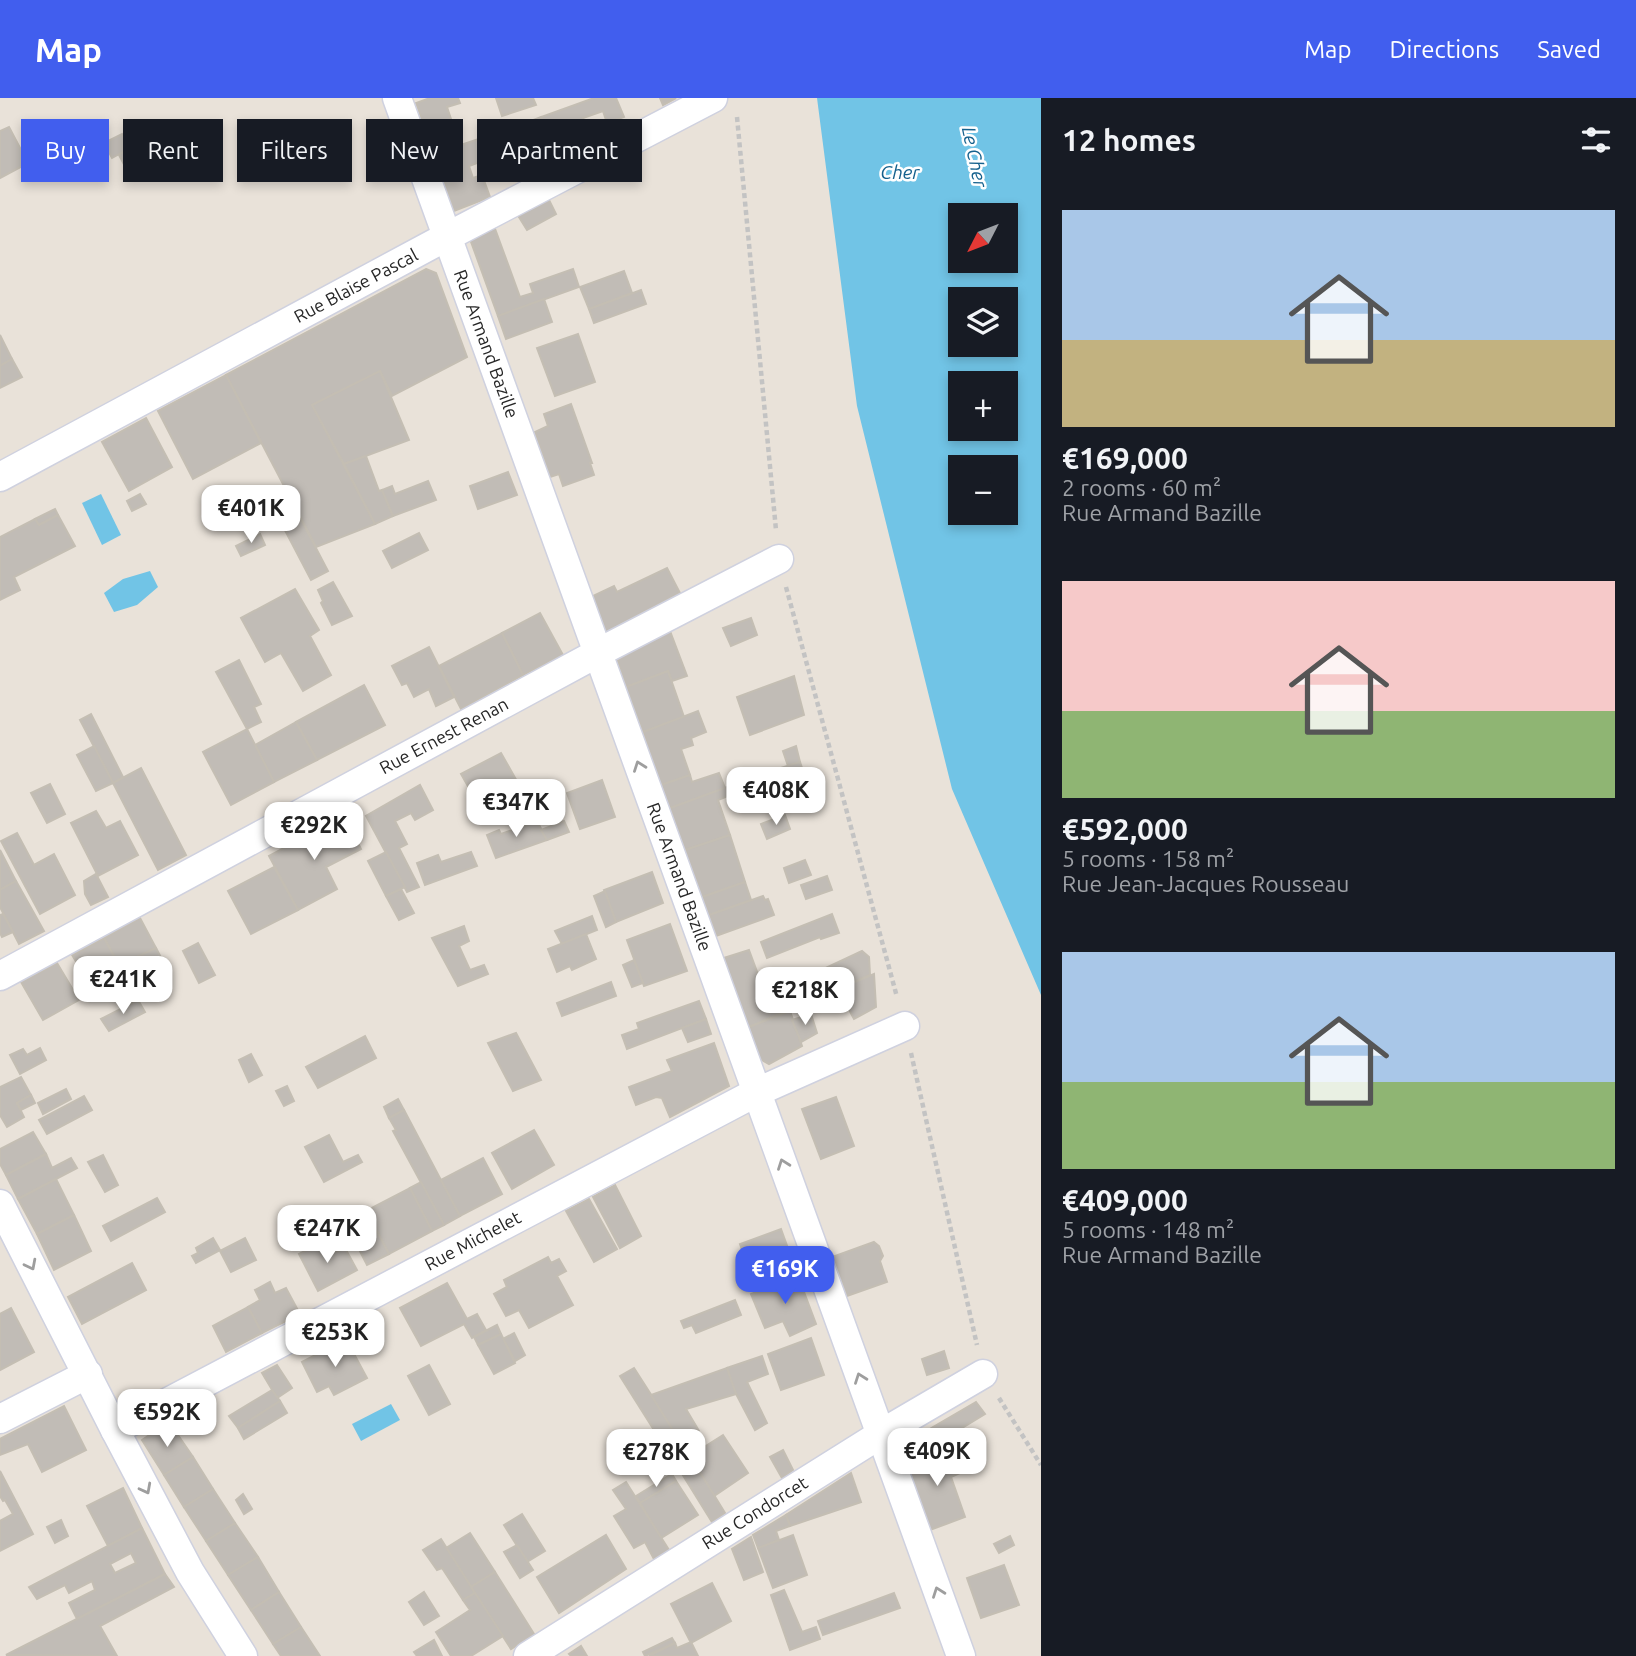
<!DOCTYPE html>
<meta charset="utf-8">
<style>
:root{--surface:#171b24;--page:#242831;--text:#f1f3f6;--muted:#9ea1a6;--accent:#415eee}
body{margin:0;font-family:Ubuntu,sans-serif;background:var(--page);color:var(--text);height:100vh;display:flex;flex-direction:column;font-size:26px;white-space:nowrap}
*{box-sizing:border-box;margin:0}
p{font-size:23px;color:var(--muted)}
.icon{flex:none;width:38px;height:38px;fill:none;stroke:currentColor;stroke-width:2;stroke-linecap:round;stroke-linejoin:round}
.map{position:relative;flex:1;overflow:hidden}
.sheet{display:flex;flex-direction:column;background:var(--surface);width:595px}
.sheet>*{flex:none}
.banner{position:absolute;left:21px;top:21px;width:665px;height:63px;display:flex;gap:14px}
.needle{width:46px;rotate:228deg}
.tools{position:absolute;left:948px;top:105px;display:grid;gap:14px}
.tools a{display:grid;place-items:center;width:70px;height:70px;border-radius:0px;background:var(--surface);box-shadow:0 4px 10px #0003;font-size:35px}
.price{position:absolute;translate:-50% -60px;padding:0 16px;border-radius:14px;background:#fff;color:#222;font-size:23px;line-height:46px;filter:drop-shadow(0 2px 4px #0008)}
.price::after{content:'';position:absolute;left:50%;top:42px;width:21px;height:16px;margin-left:-10px;background:inherit;clip-path:polygon(0 0,100% 0,50% 100%)}
.price.current{background:var(--accent);color:#fff}
ul{padding:0;list-style:none}
li{display:grid;align-content:center;gap:14px;height:371px;padding:0 21px}
li span{display:grid;place-items:center;height:217px;border-radius:0px;color:#555}
li>.icon{margin-inline-start:auto}
span .icon{width:126px;height:126px;fill:#fffc;stroke-width:1}
li b{font-size:30px}
h2{display:flex;justify-content:space-between;align-items:center;height:84px;padding:0 21px;font-size:30px}
.tag{padding:0 24px;border-radius:0px;background:var(--surface);box-shadow:0 4px 10px #0003;font-size:24px;line-height:63px}
.tag.current{background:var(--accent);color:#fff}
header{display:flex;align-items:center;gap:42px;box-sizing:border-box;height:98px;padding:0 35px;background:var(--accent);color:#fff}
header strong{font-size:33px}
nav{display:flex;gap:38px;margin-inline-start:auto;font-size:24px}
main{display:flex;flex:1;min-height:0}
.map>svg:first-child{display:block}
.water{fill:#71c4e6;fill-rule:evenodd}
.building{fill:#c1bcb6;stroke:#c4beb3;stroke-width:2;fill-rule:evenodd}
.lines{fill:none;stroke-linecap:round;stroke-linejoin:round}
.minor-casing{stroke:#cfd1df;stroke-width:31}
.path{stroke:#c3c3c3;stroke-width:4.5;stroke-dasharray:5 3.5;stroke-linecap:butt}
.minor{stroke:#fff;stroke-width:28}
.oneway{stroke:#9e9e9e}
.labels{text-anchor:middle;stroke-width:5;stroke-linejoin:round;paint-order:stroke}
.street-label{font-size:18px;fill:#272727;stroke:#fff}
.water-label{font-size:19px;font-style:italic;fill:#15618d;stroke:#fff}
</style>
<header>
<strong>Map</strong>
<nav><a>Map</a><a>Directions</a><a>Saved</a></nav>
</header>
<main>
<div class="map">
<svg width="1041" height="1558" viewBox="0 0 1041 1558">
<rect width="100%" height="100%" fill="#e9e2d9"/>
<!-- water -->
<g class="water">
<path d="M 817,0 L 1041,0 L 1041,897 L 952,691 L 857,308 ZM 1006,117 L 1006,163 L 961,163 L 961,117 ZM 1006,201 L 1006,247 L 961,247 L 961,201 ZM 961,285 L 1006,285 L 1006,331 L 961,331 ZM 961,369 L 1006,369 L 1006,415 L 961,415 Z"/>
<polygon points="101,396 121,437 102,447 82,405"/>
<polygon points="150,473 158,489 137,507 114,514 104,495 123,481"/>
<polygon points="391,1306 400,1322 361,1343 352,1326"/>
</g>
<!-- building -->
<g class="building">
<polygon points="430,0 458,0 460,5 447,9 460,48 434,56 416,5"/>
<polygon points="496,0 533,0 536,7 502,18"/>
<polygon points="594,0 616,0 624,19 607,25 603,13 583,20 591,45 570,56 563,33 548,40 541,19"/>
<polygon points="660,0 676,0 663,7"/>
<polygon points="541,19 548,40 521,55 512,30"/>
<polygon points="9,29 28,65 0,80 0,33"/>
<polygon points="512,30 521,55 495,64 493,59 469,68 473,80 482,77 490,99 454,113 434,56"/>
<polygon points="563,33 570,56 555,64 548,40"/>
<polygon points="160,34 173,58 131,80 119,57"/>
<polygon points="122,36 130,50 112,60 104,45"/>
<polygon points="548,40 555,64 529,78 521,55"/>
<polygon points="548,100 556,116 527,132 517,116"/>
<polygon points="494,128 520,199 533,195 530,186 573,171 579,189 498,218 470,141"/>
<polygon points="426,171 436,175 467,259 392,298 380,273 312,307 375,426 316,449 226,277"/>
<polygon points="624,173 632,195 589,211 580,189"/>
<polygon points="641,192 646,206 594,225 589,211"/>
<polygon points="544,201 552,224 506,241 498,218"/>
<polygon points="578,236 595,284 555,298 537,250"/>
<polygon points="0,237 12,261 0,268"/>
<polygon points="12,261 22,279 0,290 0,268"/>
<polygon points="380,273 409,342 344,366 312,307"/>
<polygon points="226,277 261,345 193,381 158,313"/>
<polygon points="571,306 592,365 590,365 594,377 563,388 559,376 550,379 535,334 548,328 544,316"/>
<polygon points="146,320 172,369 129,393 102,344"/>
<polygon points="366,358 379,393 382,392 393,418 375,426 344,366"/>
<polygon points="508,374 517,397 478,411 470,388"/>
<polygon points="428,383 436,402 393,418 382,392 392,388 395,396"/>
<polygon points="140,396 146,406 132,413 127,403"/>
<polygon points="295,410 328,473 311,482 278,419"/>
<polygon points="55,411 58,417 39,427 35,421"/>
<polygon points="58,417 75,448 14,479 20,492 0,502 0,439 35,421 39,427"/>
<polygon points="419,435 428,452 392,470 383,453"/>
<polygon points="260,436 265,447 241,458 236,448"/>
<polygon points="667,470 680,495 606,534 593,498 614,488 617,494"/>
<polygon points="333,484 352,518 332,527 321,505 323,503 318,492"/>
<polygon points="295,491 319,532 310,538 331,577 303,593 281,555 265,564 241,520"/>
<polygon points="540,515 563,557 523,577 502,535"/>
<polygon points="751,520 757,537 731,548 723,530"/>
<polygon points="670,533 687,578 672,583 668,573 626,589 617,561"/>
<polygon points="502,535 523,577 461,611 439,568"/>
<polygon points="429,549 454,599 436,608 429,591 414,599 407,585 402,587 392,568"/>
<polygon points="239,562 261,606 254,609 261,624 247,631 216,574"/>
<polygon points="668,573 684,619 643,634 626,589"/>
<polygon points="794,578 804,617 750,637 737,599"/>
<polygon points="364,587 385,627 317,662 296,624"/>
<polygon points="698,613 706,634 691,640 693,647 681,651 690,677 661,687 643,634"/>
<polygon points="91,616 123,679 113,685 80,622"/>
<polygon points="296,624 317,662 274,684 255,647"/>
<polygon points="247,631 274,684 231,707 203,654"/>
<polygon points="94,648 113,685 96,693 77,657"/>
<polygon points="796,648 800,664 788,668 783,653"/>
<polygon points="501,655 518,685 478,706 461,676"/>
<polygon points="800,664 802,670 770,681 768,674"/>
<polygon points="141,670 186,757 158,772 113,685"/>
<polygon points="719,675 725,690 670,710 661,687 690,677 692,684"/>
<polygon points="602,682 615,719 580,731 567,695"/>
<polygon points="50,686 65,716 47,725 31,695"/>
<polygon points="420,687 433,712 415,722 411,715 395,723 407,746 399,750 419,789 407,794 366,718"/>
<polygon points="730,688 733,696 718,702 730,737 685,752 670,710"/>
<polygon points="96,713 106,730 120,723 138,757 98,778 71,725"/>
<polygon points="785,717 790,731 767,741 761,726"/>
<polygon points="344,718 361,751 326,769 337,791 298,812 269,758"/>
<polygon points="537,723 547,742 496,760 487,737 499,732 501,736"/>
<polygon points="564,723 569,734 547,742 541,732"/>
<polygon points="17,735 34,767 54,756 75,797 40,816 1,743"/>
<polygon points="730,737 745,784 702,799 685,752"/>
<polygon points="0,752 16,783 0,792"/>
<polygon points="386,754 405,789 386,798 368,763"/>
<polygon points="471,754 477,768 425,787 417,765 438,757 441,764"/>
<polygon points="805,762 811,777 789,785 784,770"/>
<polygon points="274,769 298,812 251,836 228,793"/>
<polygon points="652,774 663,805 616,824 604,792"/>
<polygon points="96,776 108,799 91,807 85,796 84,783"/>
<polygon points="827,778 832,792 806,801 801,787"/>
<polygon points="16,783 44,833 19,846 0,809 0,792"/>
<polygon points="745,784 751,802 709,817 702,799"/>
<polygon points="401,791 414,815 399,822 386,798"/>
<polygon points="605,793 616,824 606,829 594,798"/>
<polygon points="763,798 765,802 768,801 774,817 716,838 709,817"/>
<polygon points="3,816 13,834 2,839 0,835 0,817"/>
<polygon points="832,816 839,835 821,841 820,839 767,860 761,844"/>
<polygon points="592,818 597,832 562,846 555,833"/>
<polygon points="140,820 156,850 137,859 147,878 130,886 104,840"/>
<polygon points="670,826 687,873 644,888 627,842"/>
<polygon points="464,828 469,843 459,848 470,872 484,867 488,876 458,888 432,840"/>
<polygon points="586,836 596,861 572,872 570,868 557,874 548,851"/>
<polygon points="104,840 128,884 91,903 77,879 83,875 72,857"/>
<polygon points="198,845 215,877 199,885 183,853"/>
<polygon points="156,850 165,867 147,878 137,859"/>
<polygon points="749,852 766,898 862,853 869,859 870,877 749,929 724,860"/>
<polygon points="634,862 643,885 632,889 623,867"/>
<polygon points="57,865 79,902 43,922 21,884"/>
<polygon points="874,876 876,909 854,921 838,891"/>
<polygon points="611,884 616,898 562,918 557,905"/>
<polygon points="138,902 145,914 109,933 101,921"/>
<polygon points="699,903 706,921 627,951 622,937 639,931 637,925"/>
<polygon points="790,913 802,948 769,966 760,961 749,929"/>
<polygon points="811,916 817,935 801,944 792,922"/>
<polygon points="706,921 711,936 688,944 682,930"/>
<polygon points="516,935 541,982 513,993 488,945"/>
<polygon points="365,938 376,960 318,990 306,969"/>
<polygon points="714,945 729,988 670,1019 662,1000 656,999 636,1007 629,989 672,973 667,962"/>
<polygon points="40,950 46,962 20,976 10,957 23,951 27,957"/>
<polygon points="251,956 262,977 249,984 239,962"/>
<polygon points="21,979 31,997 17,1005 24,1019 7,1029 0,1017 0,989"/>
<polygon points="287,988 294,1003 284,1008 276,993"/>
<polygon points="66,991 71,1001 43,1016 38,1005"/>
<polygon points="31,997 35,1005 21,1012 17,1005"/>
<polygon points="84,998 92,1012 47,1036 39,1022"/>
<polygon points="836,999 854,1048 821,1061 802,1011"/>
<polygon points="398,1001 404,1012 389,1020 384,1009"/>
<polygon points="404,1012 460,1118 444,1127 393,1033 396,1032 389,1020"/>
<polygon points="534,1032 554,1067 512,1091 492,1055"/>
<polygon points="33,1034 46,1056 6,1077 0,1066 0,1051"/>
<polygon points="329,1037 343,1064 358,1057 362,1064 324,1084 305,1049"/>
<polygon points="46,1056 52,1070 71,1060 77,1070 18,1101 6,1077"/>
<polygon points="103,1057 118,1087 105,1094 88,1064"/>
<polygon points="483,1060 502,1096 460,1118 441,1082"/>
<polygon points="56,1081 74,1117 37,1136 18,1101"/>
<polygon points="421,1084 444,1127 432,1133 410,1090"/>
<polygon points="615,1087 641,1138 620,1150 593,1099"/>
<polygon points="410,1090 432,1133 389,1156 366,1113"/>
<polygon points="157,1100 165,1114 111,1143 103,1128"/>
<polygon points="589,1101 617,1151 594,1164 566,1113"/>
<polygon points="366,1113 389,1156 367,1167 345,1124"/>
<polygon points="74,1117 91,1153 54,1172 37,1136"/>
<polygon points="781,1131 798,1178 757,1193 740,1146"/>
<polygon points="213,1140 220,1152 196,1165 192,1158 198,1155 196,1150"/>
<polygon points="245,1140 256,1162 231,1174 220,1153"/>
<polygon points="327,1142 333,1155 345,1150 357,1172 318,1193 299,1156"/>
<polygon points="874,1144 879,1148 883,1158 880,1163 887,1184 847,1198 832,1159"/>
<polygon points="548,1159 551,1165 559,1161 566,1173 557,1178 573,1207 529,1230 519,1212 506,1218 494,1196 507,1189 504,1182"/>
<polygon points="132,1165 146,1192 82,1226 68,1199"/>
<polygon points="798,1178 816,1226 790,1238 783,1223 765,1230 751,1196"/>
<polygon points="270,1184 275,1195 286,1190 300,1216 262,1235 248,1209 260,1202 255,1192"/>
<polygon points="447,1185 467,1221 477,1216 486,1232 472,1240 464,1226 421,1248 400,1210"/>
<polygon points="735,1202 741,1217 696,1235 692,1227 684,1230 681,1223"/>
<polygon points="248,1209 262,1235 226,1254 213,1228"/>
<polygon points="11,1210 34,1254 0,1272 0,1216"/>
<polygon points="497,1227 501,1236 478,1247 474,1239"/>
<polygon points="514,1235 525,1257 515,1263 503,1241"/>
<polygon points="501,1236 515,1265 494,1276 478,1247"/>
<polygon points="811,1240 824,1277 781,1292 768,1256"/>
<polygon points="346,1241 367,1280 334,1297 329,1288 317,1294 302,1264"/>
<polygon points="944,1253 949,1270 927,1277 922,1261"/>
<polygon points="762,1258 768,1276 747,1284 767,1325 755,1332 733,1290 727,1270"/>
<polygon points="277,1267 292,1290 277,1300 262,1275"/>
<polygon points="429,1267 450,1306 429,1317 408,1278"/>
<polygon points="634,1270 675,1334 661,1343 620,1278"/>
<polygon points="727,1270 736,1296 686,1311 699,1333 693,1337 701,1351 723,1337 748,1375 714,1398 651,1297"/>
<polygon points="272,1292 280,1303 238,1330 229,1318"/>
<polygon points="280,1303 287,1315 244,1341 238,1330"/>
<polygon points="976,1304 985,1316 929,1350 921,1336"/>
<polygon points="64,1308 86,1352 42,1374 28,1346 0,1357 0,1341"/>
<polygon points="169,1324 193,1359 164,1377 142,1342"/>
<polygon points="783,1352 793,1372 782,1380 770,1359"/>
<polygon points="941,1353 942,1356 952,1353 960,1375 951,1379 965,1419 930,1432 907,1366"/>
<polygon points="193,1359 213,1391 184,1409 164,1377"/>
<polygon points="695,1366 725,1415 712,1424 681,1374"/>
<polygon points="0,1373 33,1436 0,1453 0,1423 13,1416 5,1402 3,1403 0,1398"/>
<polygon points="851,1375 861,1404 790,1428 786,1417"/>
<polygon points="672,1376 676,1383 640,1405 636,1398"/>
<polygon points="676,1383 698,1417 661,1440 640,1405"/>
<polygon points="626,1384 669,1452 654,1461 645,1444 634,1450 614,1418 626,1411 613,1392"/>
<polygon points="123,1390 142,1430 108,1448 87,1408"/>
<polygon points="213,1391 235,1425 206,1443 184,1409"/>
<polygon points="243,1396 252,1411 244,1416 236,1402"/>
<polygon points="522,1416 545,1453 527,1464 504,1427"/>
<polygon points="786,1417 790,1428 776,1433 779,1442 758,1450 753,1437"/>
<polygon points="61,1422 68,1438 55,1445 47,1429"/>
<polygon points="235,1425 258,1459 228,1477 206,1443"/>
<path d="M 142,1430 L 165,1476 L 77,1521 L 69,1505 L 95,1492 L 92,1483 L 69,1495 L 65,1487 L 37,1501 L 29,1489 ZM 131,1455 L 136,1465 L 115,1475 L 110,1466 Z"/>
<polygon points="470,1435 495,1474 471,1489 446,1450"/>
<polygon points="606,1437 626,1471 559,1515 537,1479"/>
<polygon points="793,1437 807,1477 773,1490 758,1450"/>
<polygon points="1010,1438 1014,1447 999,1455 994,1446"/>
<polygon points="751,1439 763,1474 744,1482 732,1451"/>
<polygon points="441,1441 475,1495 463,1502 442,1470 437,1472 423,1452"/>
<polygon points="517,1447 533,1472 520,1480 504,1454"/>
<polygon points="258,1459 279,1494 251,1512 228,1477"/>
<polygon points="1004,1467 1019,1507 981,1520 967,1480"/>
<polygon points="495,1474 534,1536 511,1551 471,1489"/>
<polygon points="165,1476 174,1489 100,1528 117,1558 6,1557"/>
<polygon points="712,1485 731,1523 691,1545 671,1506"/>
<polygon points="784,1492 802,1534 816,1529 820,1541 790,1552 771,1497"/>
<polygon points="279,1494 301,1529 273,1546 251,1512"/>
<polygon points="424,1494 439,1518 424,1527 409,1504"/>
<polygon points="475,1495 503,1538 471,1558 451,1558 436,1534 470,1512 463,1502"/>
<polygon points="894,1495 900,1510 823,1537 818,1523"/>
<polygon points="301,1529 320,1558 281,1558 273,1546"/>
<polygon points="672,1540 675,1545 645,1558 643,1554"/>
<polygon points="434,1542 442,1558 417,1558 414,1554"/>
<polygon points="691,1544 698,1558 649,1558 675,1545 677,1550"/>
<polygon points="581,1548 587,1558 571,1558 569,1556"/>
</g>
<g class="lines">
<defs>
<g id="minor">
<polyline points="397,0 961,1558"/>
<polyline points="0,379 433,146 713,0"/>
<polyline points="0,878 607,550 779,461"/>
<polyline points="0,1106 115,1332 190,1474 243,1558"/>
<polyline points="0,1321 88,1276"/>
<polyline points="115,1332 757,994 905,928"/>
<polyline points="528,1558 889,1331 983,1276"/>
</g>
</defs>
<!-- minor casing -->
<use href="#minor" class="minor-casing"/>
<!-- path -->
<g class="path">
<polyline points="737,19 776,432"/>
<polyline points="786,489 897,899"/>
<polyline points="911,955 977,1247"/>
<polyline points="999,1300 1041,1367"/>
</g>
<!-- minor -->
<use href="#minor" class="minor"/>
</g>
<!-- one-way arrows -->
<defs><path id="oneway-chevron" d="M-2-3.5L2.5 0L-2 3.5" fill="none" stroke-width="1.6" stroke-linecap="round" stroke-linejoin="round" transform="scale(1.75)"/></defs>
<g class="oneway">
<use href="#oneway-chevron" transform="translate(639 668) rotate(-110)"/>
<use href="#oneway-chevron" transform="translate(783 1066) rotate(-110)"/>
<use href="#oneway-chevron" transform="translate(31 1167) rotate(63)"/>
<use href="#oneway-chevron" transform="translate(860 1280) rotate(-110)"/>
<use href="#oneway-chevron" transform="translate(146 1391) rotate(62)"/>
<use href="#oneway-chevron" transform="translate(938 1494) rotate(-110)"/>
</g>
<g class="labels">
<!-- street labels -->
<g class="street-label">
<text transform="translate(356 188) rotate(-28)" y="6">Rue Blaise Pascal</text>
<text transform="translate(486 246) rotate(70)" y="6">Rue Armand Bazille</text>
<text transform="translate(444 638) rotate(-28)" y="6">Rue Ernest Renan</text>
<text transform="translate(679 779) rotate(70)" y="6">Rue Armand Bazille</text>
<text transform="translate(473 1143) rotate(-28)" y="6">Rue Michelet</text>
<text transform="translate(755 1415) rotate(-32)" y="6">Rue Condorcet</text>
</g>
<!-- water labels -->
<g class="water-label">
<text transform="translate(975 59) rotate(78)" y="7">Le Cher</text>
<text x="900" y="81">Cher</text>
</g>
</g>
</svg>
<div class="tools">
<a><svg class="needle" viewBox="-14 -14 28 28"><path d="M0-13l5 13h-10z" fill="#e53935"/><path d="M0 13l5-13h-10z" fill="#9ea1a6"/></svg></a>
<a><svg class="icon" aria-label="layers" viewBox="0 0 24 24"><path d="M12 4l9 5-9 5-9-5zM3 14l9 5 9-5"/></svg></a>
<a>+</a>
<a>−</a>
</div>
<b class="price" style="left:251px;top:447px">€401K</b>
<b class="price" style="left:776px;top:729px">€408K</b>
<b class="price" style="left:516px;top:741px">€347K</b>
<b class="price" style="left:314px;top:764px">€292K</b>
<b class="price" style="left:123px;top:918px">€241K</b>
<b class="price" style="left:805px;top:929px">€218K</b>
<b class="price" style="left:327px;top:1167px">€247K</b>
<b class="price current" style="left:785px;top:1208px">€169K</b>
<b class="price" style="left:335px;top:1271px">€253K</b>
<b class="price" style="left:167px;top:1351px">€592K</b>
<b class="price" style="left:937px;top:1390px">€409K</b>
<b class="price" style="left:656px;top:1391px">€278K</b>
<div class="banner">
<a class="tag current">Buy</a>
<a class="tag">Rent</a>
<a class="tag">Filters</a>
<a class="tag">New</a>
<a class="tag">Apartment</a>
</div>
</div>
<section class="sheet">
<h2>12 homes<svg class="icon" aria-label="filters" viewBox="0 0 24 24"><path d="M4 7h16M4 17h16"/><circle cx="9" cy="7" r="2"/><circle cx="15" cy="17" r="2"/></svg></h2>
<ul>
<li><span style="background:linear-gradient(#a9c7e8 60%,#c2b280 0)"><svg class="icon" aria-label="home" viewBox="0 0 24 24"><path d="M3 11l9-7 9 7M6 9v11h12V9"/></svg></span><div><b>€169,000</b><p>2 rooms · 60 m²</p><p>Rue Armand Bazille</p></div></li>
<li><span style="background:linear-gradient(#f6c9c9 60%,#8fb573 0)"><svg class="icon" aria-label="home" viewBox="0 0 24 24"><path d="M3 11l9-7 9 7M6 9v11h12V9"/></svg></span><div><b>€592,000</b><p>5 rooms · 158 m²</p><p>Rue Jean-Jacques Rousseau</p></div></li>
<li><span style="background:linear-gradient(#a9c7e8 60%,#8fb573 0)"><svg class="icon" aria-label="home" viewBox="0 0 24 24"><path d="M3 11l9-7 9 7M6 9v11h12V9"/></svg></span><div><b>€409,000</b><p>5 rooms · 148 m²</p><p>Rue Armand Bazille</p></div></li>
</ul>
</section>
</main>
